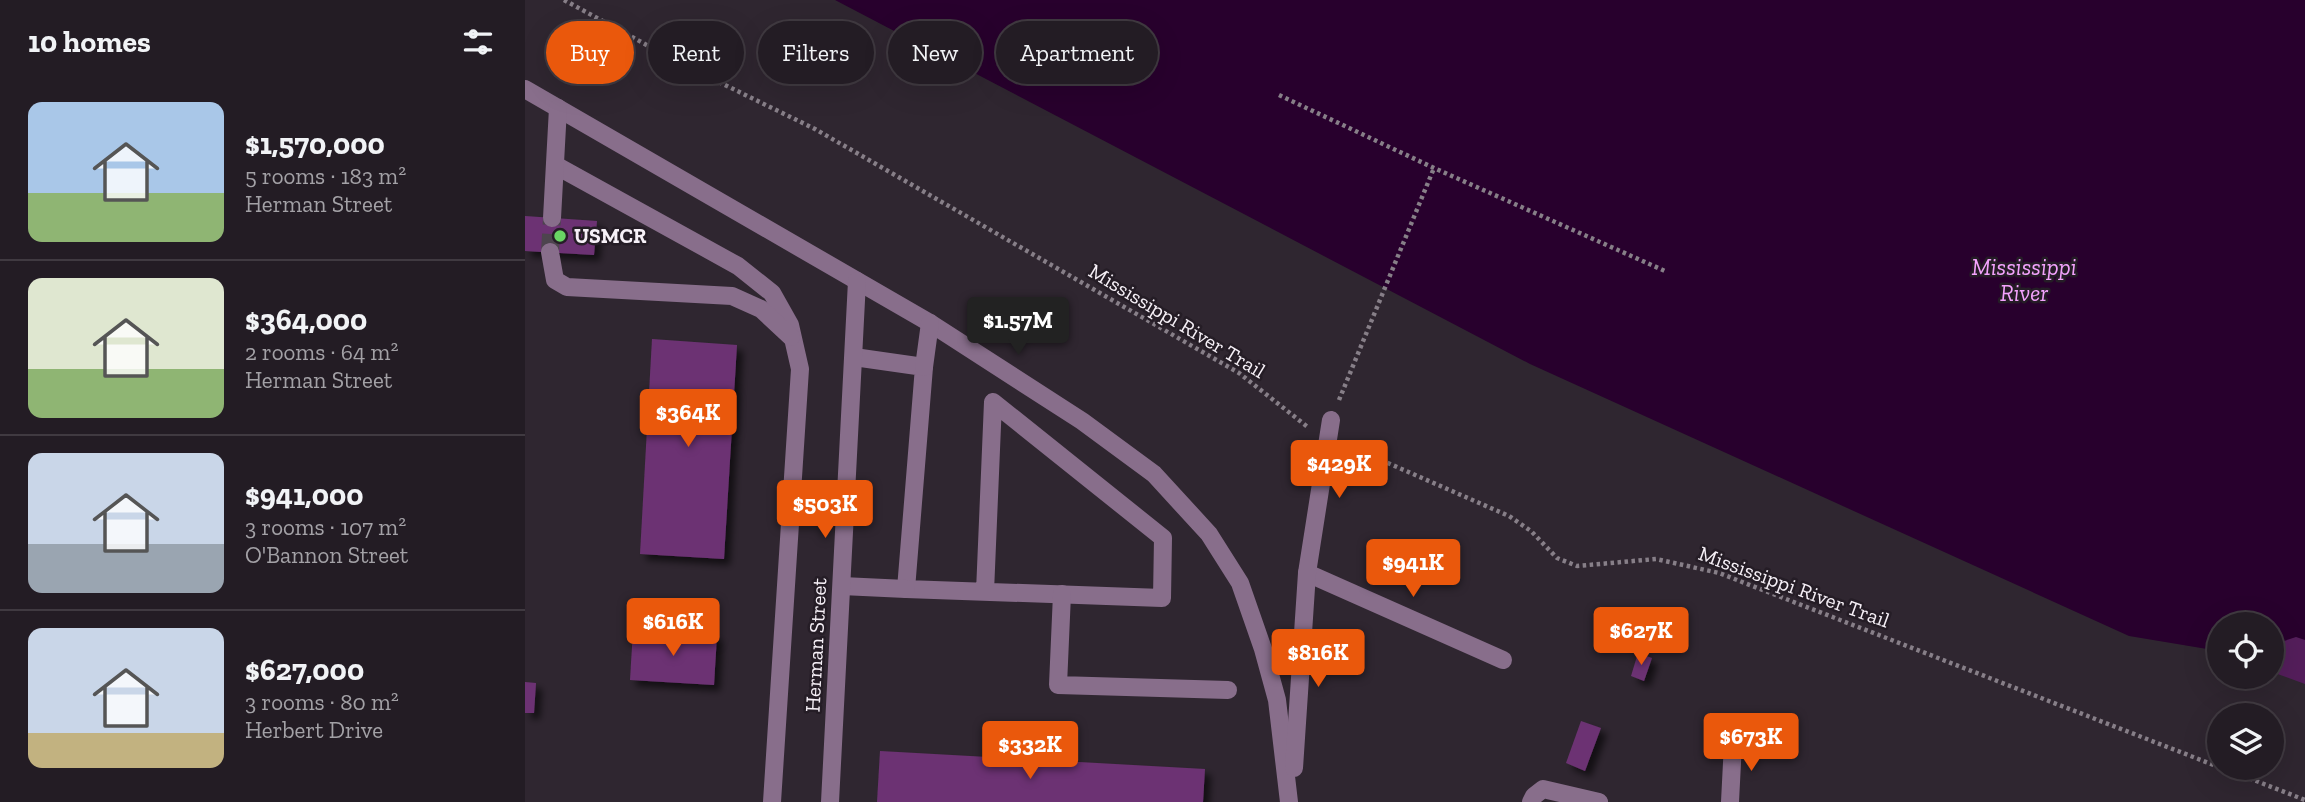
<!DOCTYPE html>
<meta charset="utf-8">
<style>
:root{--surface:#231c24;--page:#2f2931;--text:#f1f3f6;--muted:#a3a1a6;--line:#403a41;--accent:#ea580c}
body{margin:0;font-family:"Zilla Slab",serif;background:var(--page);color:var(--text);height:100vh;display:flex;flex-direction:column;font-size:26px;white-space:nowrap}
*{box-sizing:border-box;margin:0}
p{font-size:23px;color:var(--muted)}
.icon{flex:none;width:38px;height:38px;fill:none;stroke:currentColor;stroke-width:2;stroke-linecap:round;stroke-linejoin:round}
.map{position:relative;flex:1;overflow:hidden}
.side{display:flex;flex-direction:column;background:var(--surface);width:525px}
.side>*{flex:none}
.banner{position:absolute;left:21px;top:21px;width:665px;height:63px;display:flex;gap:14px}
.buttons{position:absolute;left:1682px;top:612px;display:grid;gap:14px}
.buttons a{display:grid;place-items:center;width:77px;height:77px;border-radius:50%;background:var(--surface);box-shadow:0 7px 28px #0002,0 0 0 2px var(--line);font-size:35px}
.price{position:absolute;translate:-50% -60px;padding:0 16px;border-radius:7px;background:var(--accent);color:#fff;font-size:23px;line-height:46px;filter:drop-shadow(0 2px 4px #0008)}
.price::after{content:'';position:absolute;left:50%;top:42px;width:21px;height:16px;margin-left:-10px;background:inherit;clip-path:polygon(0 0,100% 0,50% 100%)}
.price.active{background:#222;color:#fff}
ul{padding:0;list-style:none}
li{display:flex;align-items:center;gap:21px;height:175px;padding:0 28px}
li+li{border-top:2px solid var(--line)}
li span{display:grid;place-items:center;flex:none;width:196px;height:140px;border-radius:14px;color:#555}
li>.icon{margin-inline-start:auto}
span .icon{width:84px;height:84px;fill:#fffc;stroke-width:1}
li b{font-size:30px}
h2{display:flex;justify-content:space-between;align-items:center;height:84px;padding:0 28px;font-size:30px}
.chip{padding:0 24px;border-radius:32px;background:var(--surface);box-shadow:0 7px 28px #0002,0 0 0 2px var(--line);font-size:24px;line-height:63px}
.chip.active{background:var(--accent);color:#fff}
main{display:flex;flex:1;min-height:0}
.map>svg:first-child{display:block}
.green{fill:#541e5b}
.water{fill:#28002d}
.building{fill:#6c3373;filter:url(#shadow)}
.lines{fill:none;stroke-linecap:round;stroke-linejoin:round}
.minor-tunnel{stroke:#4d444e;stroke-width:18;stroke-dasharray:18 9;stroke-linecap:butt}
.path{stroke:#877f88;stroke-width:4.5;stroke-dasharray:3.5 3.5;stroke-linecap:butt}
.minor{stroke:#886e8b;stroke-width:18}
.poi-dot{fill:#69d464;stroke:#251d26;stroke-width:2.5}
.labels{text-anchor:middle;stroke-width:5;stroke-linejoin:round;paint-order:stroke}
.poi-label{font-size:21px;font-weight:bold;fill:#f6f0f7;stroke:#251d26;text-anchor:start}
.street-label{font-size:21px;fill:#f6f0f7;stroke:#251d26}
.water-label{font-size:23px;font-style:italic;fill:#f3a2fd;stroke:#251d26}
</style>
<main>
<section class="side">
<h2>10 homes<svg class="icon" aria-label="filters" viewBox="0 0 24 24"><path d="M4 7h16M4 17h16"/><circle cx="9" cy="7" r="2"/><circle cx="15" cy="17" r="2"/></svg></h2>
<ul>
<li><span style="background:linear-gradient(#a9c7e8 65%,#8fb573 0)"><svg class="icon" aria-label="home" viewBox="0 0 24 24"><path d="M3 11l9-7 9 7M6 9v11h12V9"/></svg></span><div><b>$1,570,000</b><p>5 rooms · 183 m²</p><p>Herman Street</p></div></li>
<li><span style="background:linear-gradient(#dfe7d0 65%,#8fb573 0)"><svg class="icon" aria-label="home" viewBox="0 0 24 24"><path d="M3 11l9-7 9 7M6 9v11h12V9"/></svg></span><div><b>$364,000</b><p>2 rooms · 64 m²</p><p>Herman Street</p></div></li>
<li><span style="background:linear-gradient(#c9d6e8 65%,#9aa5b1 0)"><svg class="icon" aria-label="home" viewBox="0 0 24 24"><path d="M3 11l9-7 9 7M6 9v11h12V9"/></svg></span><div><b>$941,000</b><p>3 rooms · 107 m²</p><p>O'Bannon Street</p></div></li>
<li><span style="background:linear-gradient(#c9d6e8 75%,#c2b280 0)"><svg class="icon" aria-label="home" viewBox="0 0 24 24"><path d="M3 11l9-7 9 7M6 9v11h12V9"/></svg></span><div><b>$627,000</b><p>3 rooms · 80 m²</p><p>Herbert Drive</p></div></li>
</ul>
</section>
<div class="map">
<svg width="1780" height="802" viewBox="0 0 1780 802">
<defs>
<filter id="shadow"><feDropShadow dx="6" dy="6" stdDeviation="3.5" flood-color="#0009"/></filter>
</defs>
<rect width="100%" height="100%" fill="#2f2630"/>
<!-- green -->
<polygon class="green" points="1737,624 1768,626 1780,630 1780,684 1747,672 1746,625"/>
<!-- water -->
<polygon class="water" points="310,0 1780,0 1780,640 1771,637 1747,645 1746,625 1694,625 1694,651 1604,636 1005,364"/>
<!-- building -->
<g class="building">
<polygon points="0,216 72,221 69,255 0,251"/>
<polygon points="127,339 212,345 199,559 115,554"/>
<polygon points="108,630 192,635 189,685 105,680"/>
<polygon points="1113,653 1127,658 1119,681 1106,676"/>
<polygon points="0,682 11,683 9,713 0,713"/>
<polygon points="1056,721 1076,728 1060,771 1041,763"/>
<polygon points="355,751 680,769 678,802 352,802"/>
</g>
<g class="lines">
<!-- minor-tunnel -->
<polyline class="minor-tunnel" points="25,252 27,218"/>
<!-- path -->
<g class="path">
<polyline points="39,0 153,62 290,129 714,373 784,428"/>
<polyline points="754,95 909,168 1140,271"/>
<polyline points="814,400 909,168"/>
<polyline points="824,446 984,516 1006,531 1032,558 1052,566 1131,559 1194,573 1694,767"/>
<polyline points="1698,768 1780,800"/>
</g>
<!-- minor -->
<g class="minor">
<polyline points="0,89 405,323 557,421 629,474 684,534 715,583 738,649 752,700 764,802"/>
<polyline points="30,165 213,266 247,293 265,325 275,369 247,802"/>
<polyline points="27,218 33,108"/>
<polyline points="25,252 30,280 42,287 207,296 236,309 266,337"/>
<path d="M 329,357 L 399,367 L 381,589 C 467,592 552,595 637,598 L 638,538 L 468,402 L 460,592"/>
<polyline points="399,367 405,323"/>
<polyline points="782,573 978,660"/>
<polyline points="317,586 381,589"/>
<polyline points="537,594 533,685 703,690"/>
<polyline points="769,768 782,573 806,420"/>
<polyline points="305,802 332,281"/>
<polyline points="1006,802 1009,796 1018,789 1074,802"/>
<polyline points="1205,802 1208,743"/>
</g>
</g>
<!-- markers -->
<circle class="poi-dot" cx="35" cy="236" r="7"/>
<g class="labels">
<!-- poi labels -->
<g class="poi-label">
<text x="49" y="243">USMCR</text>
</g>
<!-- street labels -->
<g class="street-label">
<text transform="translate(652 321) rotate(31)" y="7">Mississippi River Trail</text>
<text transform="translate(1269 587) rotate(20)" y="7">Mississippi River Trail</text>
<text transform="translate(291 645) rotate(-87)" y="7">Herman Street</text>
</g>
<!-- water labels -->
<g class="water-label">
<text x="1499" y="275">Mississippi<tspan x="1499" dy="26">River</tspan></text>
</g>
</g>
</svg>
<div class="buttons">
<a><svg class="icon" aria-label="locate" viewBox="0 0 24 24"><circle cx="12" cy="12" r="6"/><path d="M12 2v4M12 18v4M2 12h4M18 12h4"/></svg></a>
<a><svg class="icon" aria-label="layers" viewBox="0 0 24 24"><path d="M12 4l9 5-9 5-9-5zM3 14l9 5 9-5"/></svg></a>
</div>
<b class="price active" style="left:493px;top:357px">$1.57M</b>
<b class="price" style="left:163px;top:449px">$364K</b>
<b class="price" style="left:814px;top:500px">$429K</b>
<b class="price" style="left:300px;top:540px">$503K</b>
<b class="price" style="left:888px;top:599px">$941K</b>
<b class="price" style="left:148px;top:658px">$616K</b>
<b class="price" style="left:1116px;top:667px">$627K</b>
<b class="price" style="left:793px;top:689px">$816K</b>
<b class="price" style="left:1226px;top:773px">$673K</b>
<b class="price" style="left:505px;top:781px">$332K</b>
<div class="banner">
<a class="chip active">Buy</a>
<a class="chip">Rent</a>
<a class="chip">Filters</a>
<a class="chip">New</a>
<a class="chip">Apartment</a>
</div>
</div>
</main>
